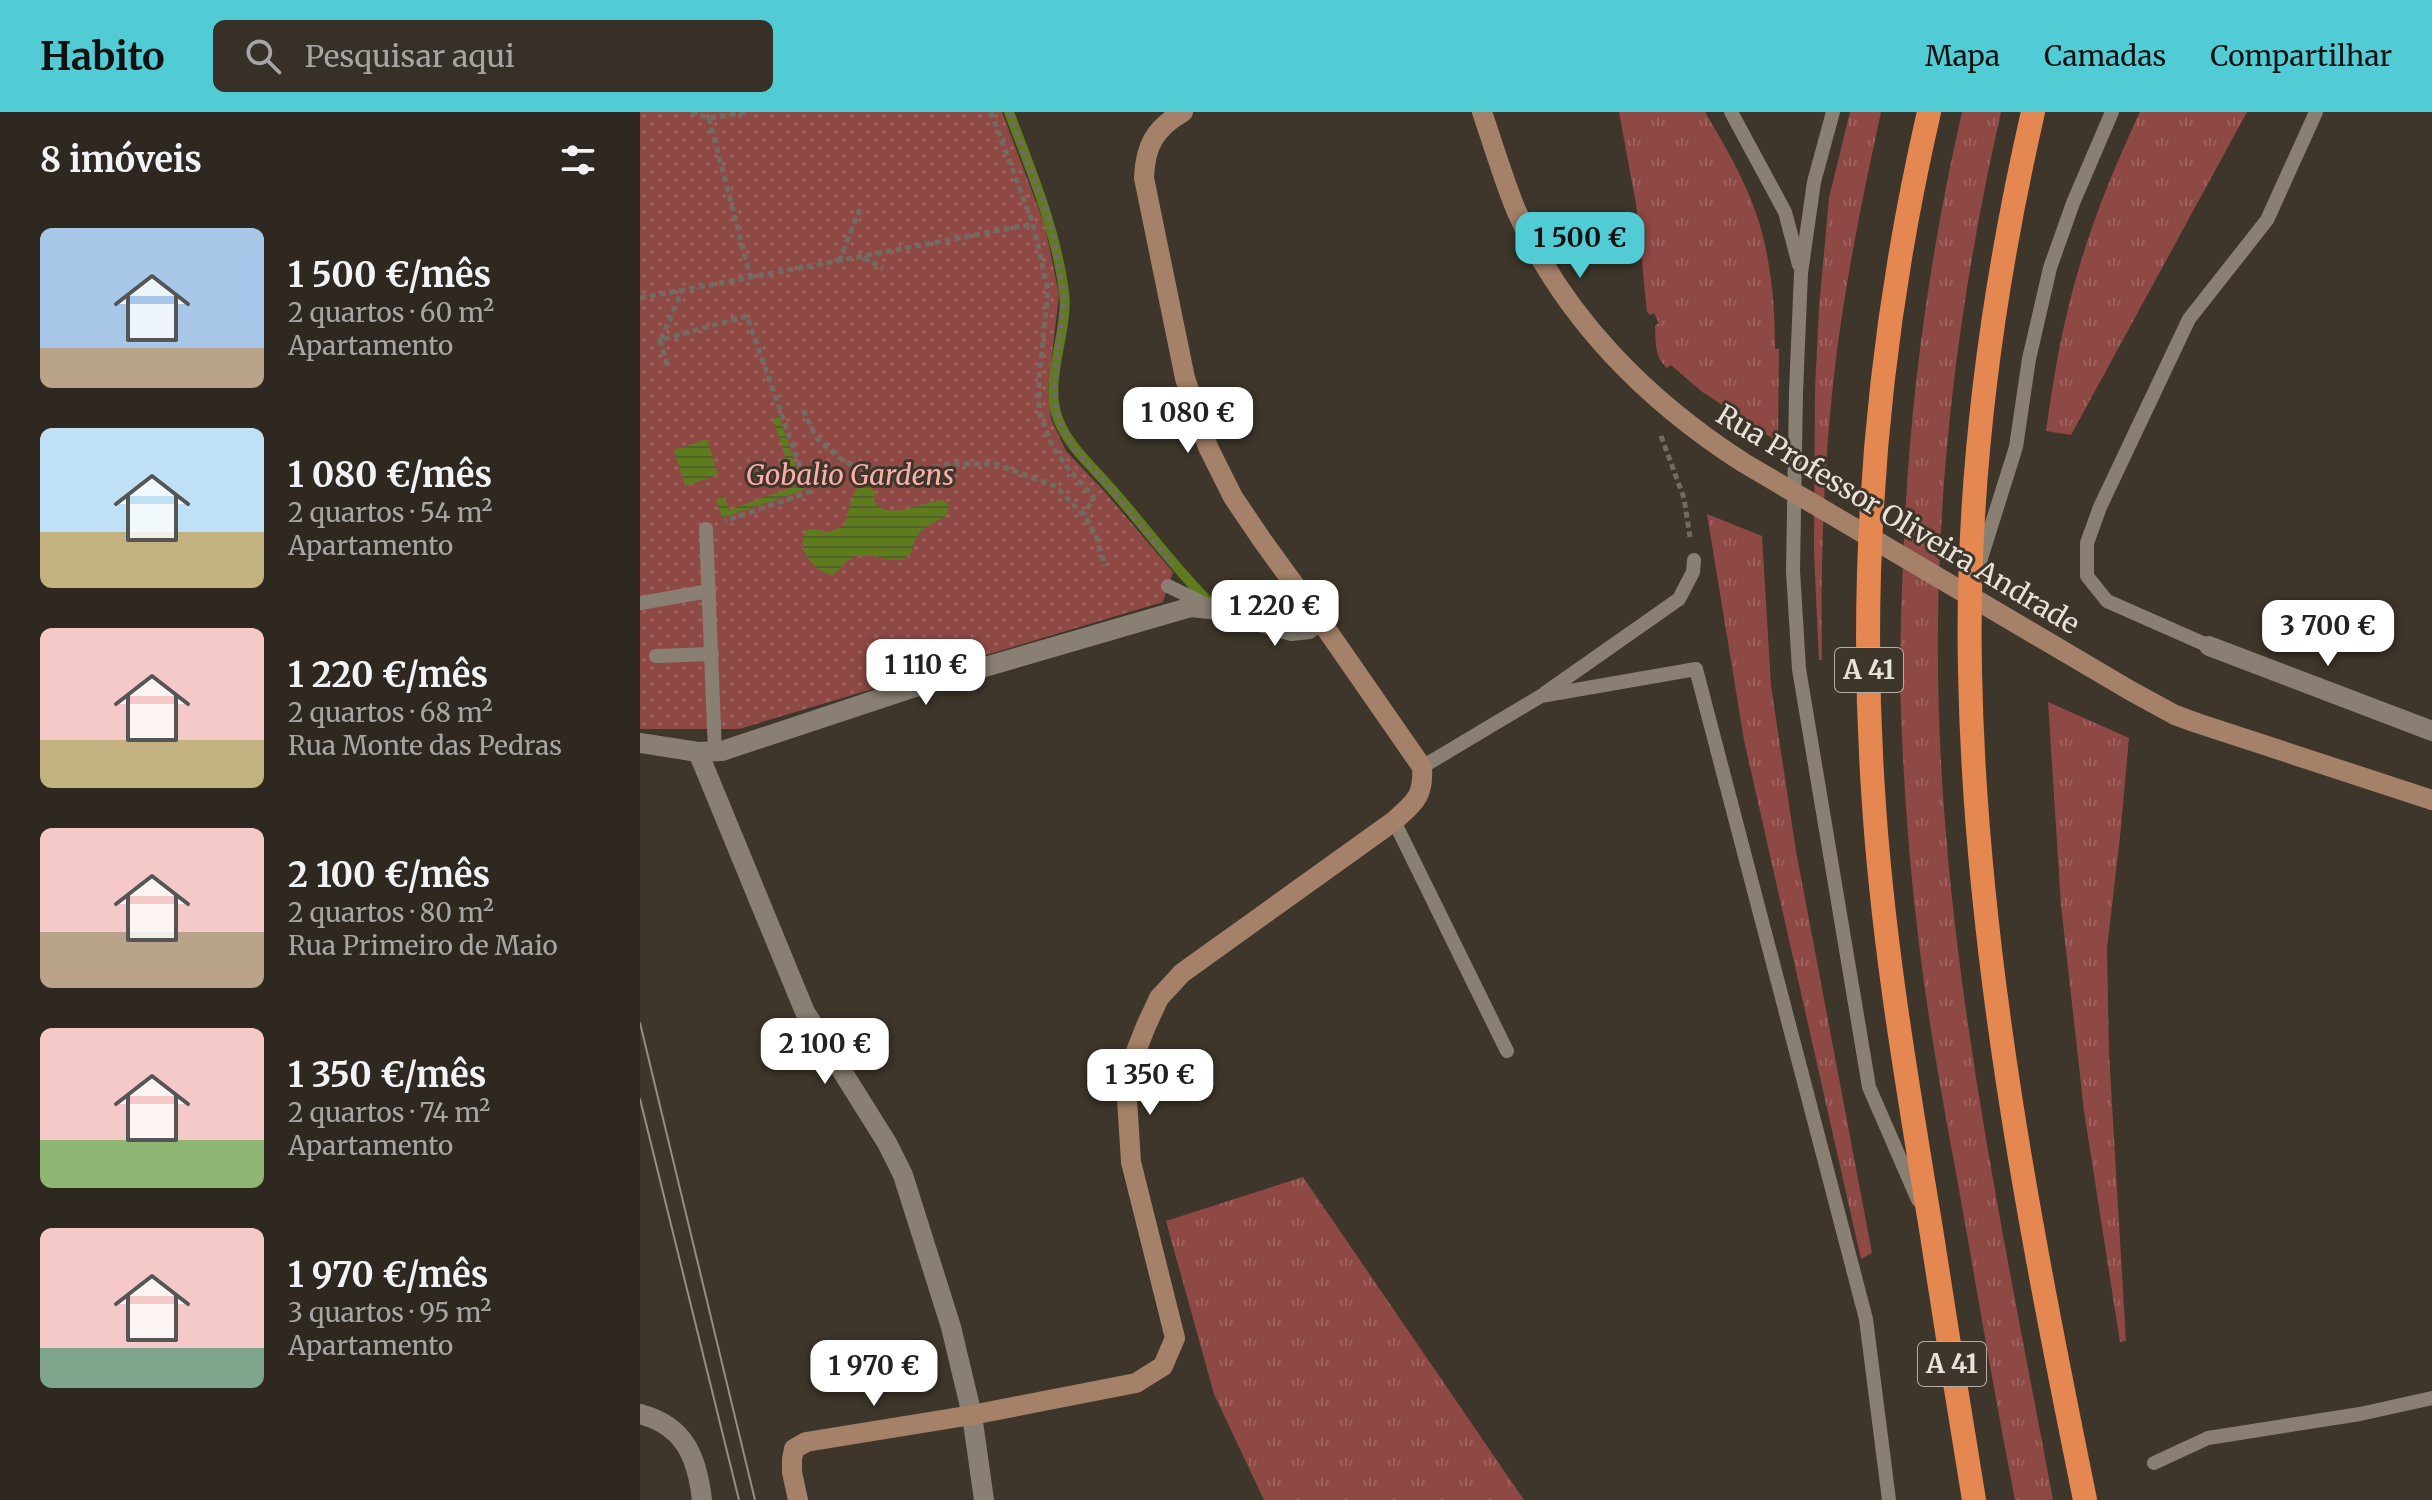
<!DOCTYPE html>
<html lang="pt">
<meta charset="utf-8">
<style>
:root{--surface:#2e2820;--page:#363029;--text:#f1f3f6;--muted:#a7a6a5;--accent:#51ccd5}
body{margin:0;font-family:Merriweather,serif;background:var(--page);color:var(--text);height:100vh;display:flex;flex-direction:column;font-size:30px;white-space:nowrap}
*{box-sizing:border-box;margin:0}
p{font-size:26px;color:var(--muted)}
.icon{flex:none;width:44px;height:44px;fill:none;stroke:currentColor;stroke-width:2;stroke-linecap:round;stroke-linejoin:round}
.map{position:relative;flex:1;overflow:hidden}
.sheet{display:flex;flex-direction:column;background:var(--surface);width:640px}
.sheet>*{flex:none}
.price{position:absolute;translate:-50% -68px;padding:0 18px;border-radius:16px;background:#fff;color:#222;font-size:26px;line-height:52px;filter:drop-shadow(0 2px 4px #0008)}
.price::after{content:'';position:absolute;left:50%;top:48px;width:24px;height:18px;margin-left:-12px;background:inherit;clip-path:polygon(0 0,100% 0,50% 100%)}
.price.on{background:var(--accent);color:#111}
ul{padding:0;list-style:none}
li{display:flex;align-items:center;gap:24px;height:200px;padding:0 40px}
li span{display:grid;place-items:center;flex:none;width:224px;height:160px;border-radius:12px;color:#555}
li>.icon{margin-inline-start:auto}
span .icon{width:96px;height:96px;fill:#fffc;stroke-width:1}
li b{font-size:34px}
h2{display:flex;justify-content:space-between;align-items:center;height:96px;padding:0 40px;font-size:34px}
header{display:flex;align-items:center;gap:48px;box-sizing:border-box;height:112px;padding:0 40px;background:var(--accent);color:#111}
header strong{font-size:38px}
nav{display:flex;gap:44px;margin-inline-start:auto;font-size:28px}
.search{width:560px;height:72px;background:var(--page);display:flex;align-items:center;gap:20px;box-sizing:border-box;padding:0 28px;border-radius:12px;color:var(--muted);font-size:30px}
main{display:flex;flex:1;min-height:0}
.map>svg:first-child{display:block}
.grass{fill:url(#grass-tufts)}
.park{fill:url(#park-dots)}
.water{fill:url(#water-rules)}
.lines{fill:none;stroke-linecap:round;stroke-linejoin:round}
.stream{stroke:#5e7c1e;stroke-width:10}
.path{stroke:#726b61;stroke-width:5;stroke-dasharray:6 4;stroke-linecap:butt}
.lane{stroke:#897f72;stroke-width:14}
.street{stroke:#897f72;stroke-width:20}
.secondary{stroke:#a48168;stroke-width:20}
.highway{stroke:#e48751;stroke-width:24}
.tram{stroke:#958e85;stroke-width:2}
.labels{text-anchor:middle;stroke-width:6;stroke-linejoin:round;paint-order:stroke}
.shield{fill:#3e362a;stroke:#b5aea6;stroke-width:2}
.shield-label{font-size:26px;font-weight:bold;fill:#e8e2db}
.park-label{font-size:28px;font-style:italic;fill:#fcafa9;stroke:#3e362a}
.street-label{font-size:28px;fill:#e8e2db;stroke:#3e362a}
</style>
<header>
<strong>Habito</strong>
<div class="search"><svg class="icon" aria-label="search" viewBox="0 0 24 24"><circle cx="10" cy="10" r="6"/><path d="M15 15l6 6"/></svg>Pesquisar aqui</div>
<nav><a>Mapa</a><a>Camadas</a><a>Compartilhar</a></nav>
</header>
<main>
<section class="sheet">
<h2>8 imóveis<svg class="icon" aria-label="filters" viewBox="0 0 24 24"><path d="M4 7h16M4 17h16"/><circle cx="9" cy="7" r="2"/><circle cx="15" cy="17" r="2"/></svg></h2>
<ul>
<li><span style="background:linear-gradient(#a9c7e8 75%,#b9a48a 0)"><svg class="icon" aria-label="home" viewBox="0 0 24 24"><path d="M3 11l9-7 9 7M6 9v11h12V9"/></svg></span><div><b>1 500 €/mês</b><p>2 quartos · 60 m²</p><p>Apartamento</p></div></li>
<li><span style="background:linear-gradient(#bfe0f5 65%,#c2b280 0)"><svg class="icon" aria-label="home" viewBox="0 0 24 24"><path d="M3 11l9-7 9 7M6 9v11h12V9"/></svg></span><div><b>1 080 €/mês</b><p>2 quartos · 54 m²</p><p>Apartamento</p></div></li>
<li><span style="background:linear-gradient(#f6c9c9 70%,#c2b280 0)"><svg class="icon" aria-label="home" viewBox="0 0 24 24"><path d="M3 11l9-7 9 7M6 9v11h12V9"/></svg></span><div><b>1 220 €/mês</b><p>2 quartos · 68 m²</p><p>Rua Monte das Pedras</p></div></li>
<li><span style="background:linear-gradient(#f6c9c9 65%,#b9a48a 0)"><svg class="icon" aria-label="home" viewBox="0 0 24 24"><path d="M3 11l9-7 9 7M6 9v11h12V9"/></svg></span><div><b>2 100 €/mês</b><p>2 quartos · 80 m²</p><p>Rua Primeiro de Maio</p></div></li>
<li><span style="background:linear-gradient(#f6c9c9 70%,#8fb573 0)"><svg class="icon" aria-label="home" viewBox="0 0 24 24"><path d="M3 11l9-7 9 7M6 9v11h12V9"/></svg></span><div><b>1 350 €/mês</b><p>2 quartos · 74 m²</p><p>Apartamento</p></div></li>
<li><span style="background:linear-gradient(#f6c9c9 75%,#7fa58c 0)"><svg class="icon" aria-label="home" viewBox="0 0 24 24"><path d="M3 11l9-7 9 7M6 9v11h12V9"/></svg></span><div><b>1 970 €/mês</b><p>3 quartos · 95 m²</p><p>Apartamento</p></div></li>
</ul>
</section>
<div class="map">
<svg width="1792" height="1388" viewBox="0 0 1792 1388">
<defs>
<pattern id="grass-tufts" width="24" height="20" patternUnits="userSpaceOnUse" patternTransform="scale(2)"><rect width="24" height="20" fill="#8e4945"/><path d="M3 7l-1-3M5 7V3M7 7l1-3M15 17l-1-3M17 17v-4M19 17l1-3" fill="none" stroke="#9e635f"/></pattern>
<pattern id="park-dots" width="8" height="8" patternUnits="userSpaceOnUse" patternTransform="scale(2)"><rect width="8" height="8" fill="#8e4945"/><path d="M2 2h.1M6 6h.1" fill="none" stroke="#9e635f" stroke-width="1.8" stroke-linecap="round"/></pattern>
<pattern id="water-rules" width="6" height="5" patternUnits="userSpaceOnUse" patternTransform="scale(2)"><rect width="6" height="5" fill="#5e7c1e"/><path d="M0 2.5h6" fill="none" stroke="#53632e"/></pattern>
</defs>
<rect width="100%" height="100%" fill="#3e362a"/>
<!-- grass -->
<g class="grass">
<path d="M 979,0 L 1065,0 C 1085,34 1106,69 1118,107 C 1131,148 1135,193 1135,237 L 1139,237 L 1138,330 L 1061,279 L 1031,253 L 1027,256 C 1014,244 1016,230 1015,214 L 1019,211 L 1014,201 L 1010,203 L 1007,200 L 996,92 Z"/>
<path d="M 1210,0 L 1241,0 C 1227,65 1213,131 1203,197 C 1185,312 1180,431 1182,548 L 1179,548 L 1174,441 L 1175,277 L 1179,196 L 1189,86 Z"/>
<path d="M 1322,0 L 1361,0 C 1323,168 1300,336 1298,509 C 1294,806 1359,1098 1413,1388 L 1375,1388 C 1357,1296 1341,1203 1325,1111 C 1309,1021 1291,931 1280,840 C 1270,761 1264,681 1261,601 C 1259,552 1261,502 1263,453 C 1268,300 1288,149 1322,0 Z"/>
<path d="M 1500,0 L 1607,0 L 1431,323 L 1406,319 C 1412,278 1418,237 1428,197 C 1444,129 1470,64 1500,0 Z"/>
<polygon points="1067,402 1122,424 1131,574 1156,739 1232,1141 1221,1147 1104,628"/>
<polygon points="1408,590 1489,626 1480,725 1467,836 1469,942 1486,1229 1480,1230 1444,999 1421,793"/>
<polygon points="663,1065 884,1388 624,1388 574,1282 526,1109"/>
</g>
<!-- park -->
<polygon class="park" points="0,0 362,0 405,114 419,183 408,276 411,307 426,339 465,380 533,460 523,490 99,617 0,617"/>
<!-- water -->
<g class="water">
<polygon points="139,304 164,378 82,406 76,387 83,384 89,398 155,374 133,307"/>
<polygon points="67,327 78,363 45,374 34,338"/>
<path d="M 222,373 L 229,373 L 235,380 L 234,389 C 248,411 282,389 303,388 L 309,393 L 307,403 C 297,409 284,414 277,424 C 272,431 274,441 266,446 C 254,453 232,440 217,444 C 205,447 202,457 193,463 C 174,460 155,437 166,418 L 172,417 L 189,420 L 204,414 L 214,380 Z"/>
</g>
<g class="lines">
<!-- stream -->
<path class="stream" d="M 369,0 C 391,59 416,117 424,180 C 429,219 403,268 418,307 C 429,335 450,352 469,374 C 503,412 532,453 568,489"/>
<!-- path -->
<g class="path">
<polyline points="51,0 69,6 108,0"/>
<polyline points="351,0 393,112"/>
<polyline points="369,0 411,112 424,183 414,276 417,304 433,336 468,373 533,453"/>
<polyline points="69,6 111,167"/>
<polyline points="223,146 243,156"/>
<polyline points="199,149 221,94"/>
<polyline points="0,186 393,112 408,178 399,267 399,299 412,334 430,359 454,385 444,403"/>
<polyline points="21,227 42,179"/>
<polyline points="27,253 20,228 107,204 169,380 85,409"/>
<polyline points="163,298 177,327 205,350 236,360 273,361 310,352 355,352 415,374 444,403 456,424 465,454"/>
<polyline points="1021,324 1044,386 1050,425"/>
</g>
<!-- lane -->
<g class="lane">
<polyline points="1091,0 1145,100 1159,153"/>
<polyline points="1193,0 1174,70 1161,161 1156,280 1153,459 1159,557 1229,975 1278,1088"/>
<polyline points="66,417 75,640"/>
<polyline points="1338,456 1376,335 1389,247 1410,156 1433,91 1472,0"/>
<polyline points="528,474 567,493"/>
<polyline points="0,491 69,479"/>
<polyline points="1569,534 1467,489 1447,464 1447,431 1460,395 1549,207 1627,108 1676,0"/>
<polyline points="16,544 72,542"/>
<polyline points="905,581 1039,487 1053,460 1054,448"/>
<polyline points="782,655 901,584 1056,557 1226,1207 1249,1388"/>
<polyline points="754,709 867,939"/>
<polyline points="1514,1351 1568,1326 1720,1302 1792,1286"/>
</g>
<!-- street -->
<g class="street">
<polyline points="1569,534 1792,619"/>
<polyline points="0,631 58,640 82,639 269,577 551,495 578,498 651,519 669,517 680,508"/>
<polyline points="58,640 165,900 247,1031 263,1063 311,1215 332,1303 344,1388"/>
<path d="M 0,1302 C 45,1314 57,1345 62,1388"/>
</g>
<!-- secondary -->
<g class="secondary">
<path d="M 842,0 C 853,32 863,66 876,98 C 923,205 1007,289 1104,351 L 1491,579 L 1535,603 L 1557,611 L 1792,688"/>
<path d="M 158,1388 L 152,1360 L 152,1347 L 154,1337 L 166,1330 L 332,1303 L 496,1271 L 523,1254 L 535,1226 L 491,1050 L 487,987 L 495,942 L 506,914 L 519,886 L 542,861 L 754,709 C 775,690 784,684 782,655 L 680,508 L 622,428 L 593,385 L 568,335 L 545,266 L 504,66 C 505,34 515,16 543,0"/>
</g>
<!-- highway -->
<g class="highway">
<path d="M 1289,0 C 1238,221 1218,451 1233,678 C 1242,826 1267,971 1291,1117 C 1305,1207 1319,1298 1334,1388"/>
<path d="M 1393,0 C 1351,183 1326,371 1330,559 C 1335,836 1390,1117 1445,1388"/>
</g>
<!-- tram -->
<g class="tram">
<polyline points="0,911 115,1388"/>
<polyline points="0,987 99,1388"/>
</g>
</g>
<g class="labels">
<!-- shield labels -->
<g class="shield">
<rect x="1195" y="536" width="68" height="44" rx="6"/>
<rect x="1278" y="1230" width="68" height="44" rx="6"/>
</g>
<g class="shield-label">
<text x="1229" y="567">A 41</text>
<text x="1312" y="1261">A 41</text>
</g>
<!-- park labels -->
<g class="park-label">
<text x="210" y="373">Gobalio Gardens</text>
</g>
<!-- street labels -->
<g class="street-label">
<text transform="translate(1258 407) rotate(31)" y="10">Rua Professor Oliveira Andrade</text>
</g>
</g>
</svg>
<b class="price on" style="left:940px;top:168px">1 500 €</b>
<b class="price" style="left:548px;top:343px">1 080 €</b>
<b class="price" style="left:635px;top:536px">1 220 €</b>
<b class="price" style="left:1688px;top:556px">3 700 €</b>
<b class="price" style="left:286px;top:595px">1 110 €</b>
<b class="price" style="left:185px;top:974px">2 100 €</b>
<b class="price" style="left:510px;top:1005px">1 350 €</b>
<b class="price" style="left:234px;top:1296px">1 970 €</b>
</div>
</main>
